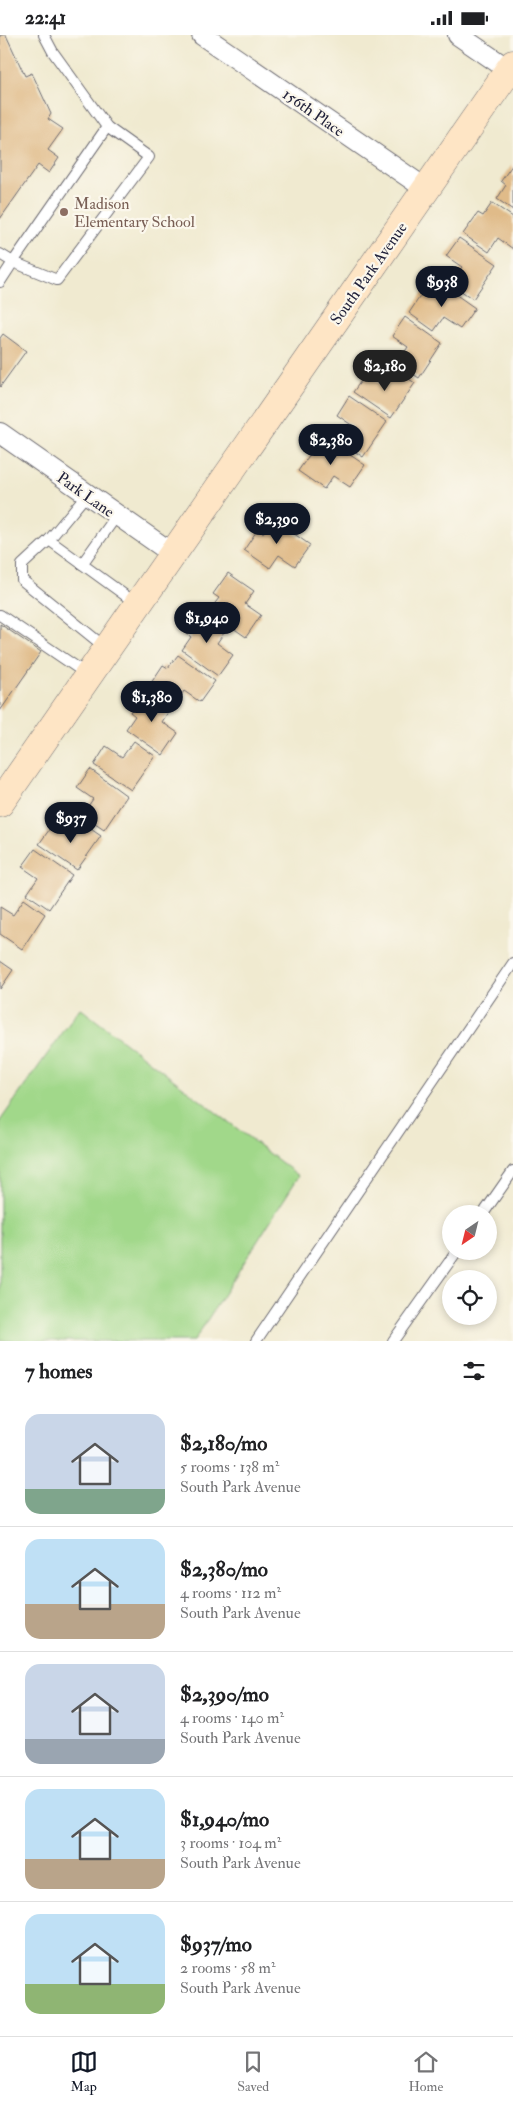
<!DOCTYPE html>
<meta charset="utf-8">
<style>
:root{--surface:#fff;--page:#f2f2f2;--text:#202124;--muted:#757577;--line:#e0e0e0;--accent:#111827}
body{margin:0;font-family:"IM FELL Double Pica",serif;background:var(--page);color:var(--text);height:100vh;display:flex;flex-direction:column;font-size:19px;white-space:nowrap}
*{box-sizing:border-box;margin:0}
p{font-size:16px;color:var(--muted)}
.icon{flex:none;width:28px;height:28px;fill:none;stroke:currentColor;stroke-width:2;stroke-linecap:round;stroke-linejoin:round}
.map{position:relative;height:1306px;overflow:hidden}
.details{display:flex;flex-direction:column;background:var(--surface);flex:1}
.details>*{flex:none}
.needle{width:32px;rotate:215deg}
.tools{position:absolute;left:442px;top:1170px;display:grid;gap:10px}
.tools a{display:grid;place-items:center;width:55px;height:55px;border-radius:50%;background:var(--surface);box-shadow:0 2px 8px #0003;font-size:25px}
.price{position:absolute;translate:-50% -42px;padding:0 11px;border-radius:18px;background:var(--accent);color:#fff;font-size:16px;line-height:32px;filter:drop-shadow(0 1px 2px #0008)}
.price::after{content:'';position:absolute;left:50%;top:30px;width:15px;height:11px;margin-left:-8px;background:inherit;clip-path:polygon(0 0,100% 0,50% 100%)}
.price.current{background:#222;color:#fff}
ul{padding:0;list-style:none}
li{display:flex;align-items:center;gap:15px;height:125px;padding:0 25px}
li+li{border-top:1px solid var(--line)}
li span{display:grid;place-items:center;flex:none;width:140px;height:100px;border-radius:15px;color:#555}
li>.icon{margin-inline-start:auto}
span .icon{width:60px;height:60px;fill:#fffc;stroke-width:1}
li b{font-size:21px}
h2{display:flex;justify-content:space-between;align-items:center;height:60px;padding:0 25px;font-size:21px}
.status{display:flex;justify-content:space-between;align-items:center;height:35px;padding:0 25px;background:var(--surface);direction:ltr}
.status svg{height:14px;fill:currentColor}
.tab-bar{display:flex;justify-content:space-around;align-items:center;height:70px;border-top:1px solid var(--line);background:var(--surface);font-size:14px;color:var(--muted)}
.tab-bar a{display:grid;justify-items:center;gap:2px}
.tab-bar .current{color:var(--accent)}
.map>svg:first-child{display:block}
.green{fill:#a1d88a;stroke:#627d62}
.building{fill:#e0bb89}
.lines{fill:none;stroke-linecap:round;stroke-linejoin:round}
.lane-casing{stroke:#6a686f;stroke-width:12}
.street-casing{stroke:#6a686f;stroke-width:22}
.secondary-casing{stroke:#6a686f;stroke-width:29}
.lane{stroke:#fff;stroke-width:10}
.street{stroke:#fff;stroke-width:20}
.secondary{stroke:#fee5c5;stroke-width:28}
.education-dot{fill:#8d6e63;stroke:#fbf7ec;stroke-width:2}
.labels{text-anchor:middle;stroke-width:4.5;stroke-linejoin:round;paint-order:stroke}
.street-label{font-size:16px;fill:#22223b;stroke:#fbf7ec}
.education-label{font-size:16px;fill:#785e54;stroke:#fbf7ec;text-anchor:start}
</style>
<div class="status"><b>22:41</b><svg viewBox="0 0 49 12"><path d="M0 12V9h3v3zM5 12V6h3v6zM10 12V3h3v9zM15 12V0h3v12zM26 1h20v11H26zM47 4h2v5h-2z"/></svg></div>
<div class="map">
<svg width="513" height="1306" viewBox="0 0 513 1306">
<rect width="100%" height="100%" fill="#fbf7ec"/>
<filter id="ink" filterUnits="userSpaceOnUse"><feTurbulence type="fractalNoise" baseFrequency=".02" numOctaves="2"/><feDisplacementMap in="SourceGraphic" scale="10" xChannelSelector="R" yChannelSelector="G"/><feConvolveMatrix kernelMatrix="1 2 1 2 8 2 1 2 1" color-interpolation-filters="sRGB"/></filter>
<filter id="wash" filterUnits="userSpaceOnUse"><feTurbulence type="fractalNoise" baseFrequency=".0096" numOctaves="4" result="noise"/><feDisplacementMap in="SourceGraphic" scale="20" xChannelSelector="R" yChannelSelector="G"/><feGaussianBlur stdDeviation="1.12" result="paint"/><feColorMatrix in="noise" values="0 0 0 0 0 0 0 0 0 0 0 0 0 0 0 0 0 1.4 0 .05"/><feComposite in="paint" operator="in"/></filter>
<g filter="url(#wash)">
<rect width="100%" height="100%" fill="#f0ead0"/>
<!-- green -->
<polygon class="green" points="80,973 299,1141 194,1306 0,1306 0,1086"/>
<g id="blocks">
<!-- building -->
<g class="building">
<polygon points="0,0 6,0 25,41 32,38 51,79 48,84 63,94 48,115 59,123 49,138 38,130 0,184"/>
<polygon points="513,129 513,175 497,164 506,150 501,146"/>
<polygon points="492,168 513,182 513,214 498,203 489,217 463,199 478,178 483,181"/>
<polygon points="459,203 497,229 473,264 451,249 462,232 446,221"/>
<polygon points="438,247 475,273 460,294 443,283 434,296 409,278 423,257 428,261"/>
<polygon points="405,282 442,308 419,343 397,328 408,312 392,301"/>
<polygon points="3,299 26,316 0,352 0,303"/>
<polygon points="393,334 415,348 391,383 353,357 366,339 382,350"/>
<polygon points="349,361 387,387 363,422 341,407 353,391 337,380"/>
<polygon points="328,405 365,430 350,452 333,441 324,454 298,436 313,415 318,418"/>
<polygon points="273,484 310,510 295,531 279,520 270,533 244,515 258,494 263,498"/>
<polygon points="228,538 254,556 245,569 261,580 246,602 209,576 219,563 213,559"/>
<polygon points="200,577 226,595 217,608 233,620 218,641 182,615 191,602 186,598"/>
<polygon points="0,589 41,617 0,676"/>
<polygon points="178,620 215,646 200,667 184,656 175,669 149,651 163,630 168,633"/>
<polygon points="145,656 170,674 162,687 178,698 163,720 126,694 135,681 130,677"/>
<polygon points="134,706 155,721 131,755 94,730 106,711 122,722"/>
<polygon points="90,734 127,761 104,795 82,780 93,764 77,753"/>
<polygon points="79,786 101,801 77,835 39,809 52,791 68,802"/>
<polygon points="35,814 72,840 49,874 27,859 38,843 22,832"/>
<polygon points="24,864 45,879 22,914 0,899 0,872 13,880"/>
<polygon points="0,926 13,935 0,954"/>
</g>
</g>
</g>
<g filter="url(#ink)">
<use href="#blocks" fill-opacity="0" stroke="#6a686f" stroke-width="1"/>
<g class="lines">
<defs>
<g id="lane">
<polyline points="0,219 13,227 107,92"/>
<polyline points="0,247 13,227 57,245 149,122 107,92 53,17 44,0"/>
<polyline points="87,459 49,505 22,530 22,545 106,613"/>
<polyline points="49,505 137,569"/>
<polyline points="82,529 117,480"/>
<polyline points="0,580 88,640"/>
<polyline points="483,1179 513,1136"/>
<polyline points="256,1306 513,928"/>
<polyline points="393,1306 457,1216"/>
</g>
<g id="street">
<polyline points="202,0 426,154"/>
<polyline points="458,0 509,35"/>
<polyline points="0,398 173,519"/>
</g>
<polyline id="secondary" points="0,768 513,29"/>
</defs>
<!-- lane casing -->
<use href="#lane" class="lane-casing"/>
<!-- street casing -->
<use href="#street" class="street-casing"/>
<!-- secondary casing -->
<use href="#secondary" class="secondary-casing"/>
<!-- lane -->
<use href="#lane" class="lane"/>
<!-- street -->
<use href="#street" class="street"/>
<!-- secondary -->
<use href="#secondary" class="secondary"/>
</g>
</g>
<!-- markers -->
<circle class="education-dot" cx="64" cy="177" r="5"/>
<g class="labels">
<!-- street labels -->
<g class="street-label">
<text transform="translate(314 77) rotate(35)" y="6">156th Place</text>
<text transform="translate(368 238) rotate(-55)" y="6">South Park Avenue</text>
<text transform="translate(86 459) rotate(35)" y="6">Park Lane</text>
</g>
<!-- education labels -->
<g class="education-label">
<text x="74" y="174">Madison<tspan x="74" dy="18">Elementary School</tspan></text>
</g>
</g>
</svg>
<div class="tools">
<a><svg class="needle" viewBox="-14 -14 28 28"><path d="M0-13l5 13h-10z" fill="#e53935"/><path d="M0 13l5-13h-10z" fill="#757577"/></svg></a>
<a><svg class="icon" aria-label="locate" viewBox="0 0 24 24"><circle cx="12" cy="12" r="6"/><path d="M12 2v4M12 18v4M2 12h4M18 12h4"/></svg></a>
</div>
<b class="price" style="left:442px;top:273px">$938</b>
<b class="price current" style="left:385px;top:357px">$2,180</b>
<b class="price" style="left:331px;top:431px">$2,380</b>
<b class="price" style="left:277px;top:510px">$2,390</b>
<b class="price" style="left:207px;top:609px">$1,940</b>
<b class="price" style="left:152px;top:688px">$1,380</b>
<b class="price" style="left:71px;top:809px">$937</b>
</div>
<section class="details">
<h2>7 homes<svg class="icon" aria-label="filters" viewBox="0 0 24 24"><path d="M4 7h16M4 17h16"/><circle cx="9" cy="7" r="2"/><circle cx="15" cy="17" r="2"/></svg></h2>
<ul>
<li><span style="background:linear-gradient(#c9d6e8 75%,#7fa58c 0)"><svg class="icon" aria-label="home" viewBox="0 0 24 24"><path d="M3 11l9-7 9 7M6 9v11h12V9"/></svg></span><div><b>$2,180/mo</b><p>5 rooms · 138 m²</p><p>South Park Avenue</p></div></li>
<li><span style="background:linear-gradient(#bfe0f5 65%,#b9a48a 0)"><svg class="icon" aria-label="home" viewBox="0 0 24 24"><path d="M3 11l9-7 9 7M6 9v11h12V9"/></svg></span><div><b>$2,380/mo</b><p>4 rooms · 112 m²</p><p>South Park Avenue</p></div></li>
<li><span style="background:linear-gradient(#c9d6e8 75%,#9aa5b1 0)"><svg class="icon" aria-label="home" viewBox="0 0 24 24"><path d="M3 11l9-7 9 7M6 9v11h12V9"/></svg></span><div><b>$2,390/mo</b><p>4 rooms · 140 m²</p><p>South Park Avenue</p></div></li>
<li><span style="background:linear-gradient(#bfe0f5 70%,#b9a48a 0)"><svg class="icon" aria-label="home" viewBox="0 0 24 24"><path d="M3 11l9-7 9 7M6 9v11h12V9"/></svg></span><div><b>$1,940/mo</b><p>3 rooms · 104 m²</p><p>South Park Avenue</p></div></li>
<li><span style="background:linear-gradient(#bfe0f5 70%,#8fb573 0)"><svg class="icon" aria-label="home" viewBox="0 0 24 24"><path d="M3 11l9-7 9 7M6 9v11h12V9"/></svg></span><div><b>$937/mo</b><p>2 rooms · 58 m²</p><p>South Park Avenue</p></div></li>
</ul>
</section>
<nav class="tab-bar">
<a class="current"><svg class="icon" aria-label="map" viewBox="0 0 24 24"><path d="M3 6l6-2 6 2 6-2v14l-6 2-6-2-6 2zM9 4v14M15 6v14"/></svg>Map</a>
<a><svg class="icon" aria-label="saved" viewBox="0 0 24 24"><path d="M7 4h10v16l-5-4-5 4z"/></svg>Saved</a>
<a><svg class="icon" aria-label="home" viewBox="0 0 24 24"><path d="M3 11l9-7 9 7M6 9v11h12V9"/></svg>Home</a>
</nav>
